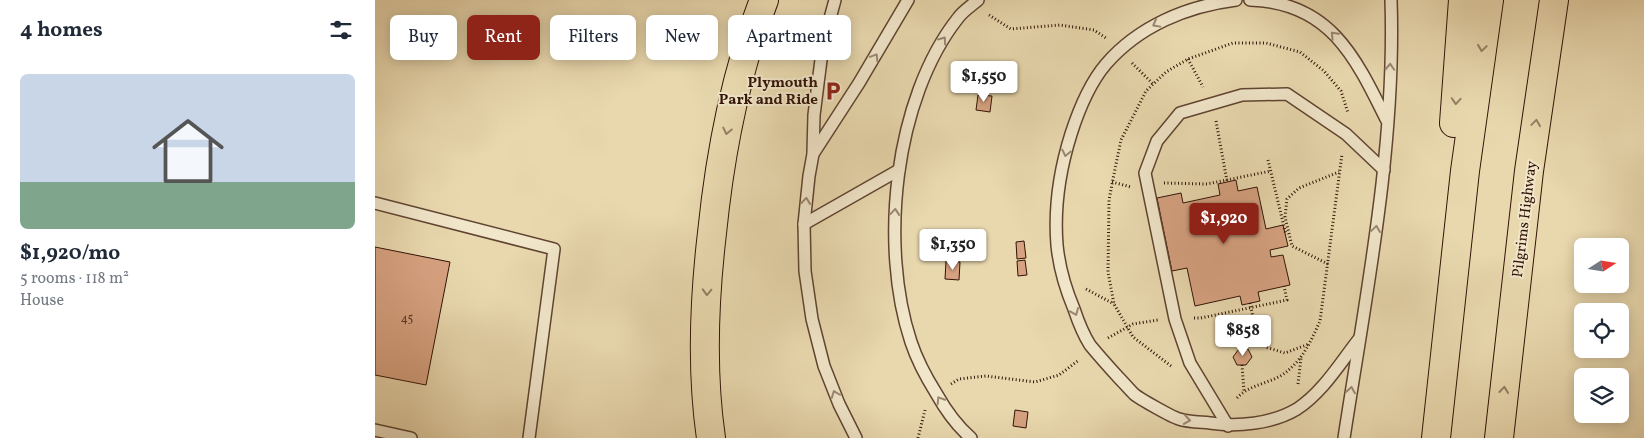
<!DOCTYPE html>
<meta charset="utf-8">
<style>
:root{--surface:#fff;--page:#f2f2f3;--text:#1f2937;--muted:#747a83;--accent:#8f2418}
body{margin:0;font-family:Vollkorn,serif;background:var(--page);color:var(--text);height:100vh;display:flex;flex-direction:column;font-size:19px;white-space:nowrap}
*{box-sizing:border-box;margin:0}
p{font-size:16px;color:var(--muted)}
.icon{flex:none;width:28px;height:28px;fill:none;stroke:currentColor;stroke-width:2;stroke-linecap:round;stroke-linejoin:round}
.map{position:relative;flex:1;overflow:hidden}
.side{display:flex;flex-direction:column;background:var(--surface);width:375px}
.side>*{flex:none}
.guide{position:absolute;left:15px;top:15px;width:475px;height:45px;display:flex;gap:10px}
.needle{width:32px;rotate:78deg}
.controls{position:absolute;left:1199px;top:238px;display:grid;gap:10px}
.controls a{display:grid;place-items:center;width:55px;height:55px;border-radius:8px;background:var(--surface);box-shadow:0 2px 12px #0003;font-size:25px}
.price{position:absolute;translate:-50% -42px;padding:0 11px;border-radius:5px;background:#fff;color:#222;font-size:16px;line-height:32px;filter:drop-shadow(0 1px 2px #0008)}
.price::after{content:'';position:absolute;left:50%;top:30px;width:15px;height:11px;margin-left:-8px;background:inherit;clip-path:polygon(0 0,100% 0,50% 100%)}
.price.current{background:var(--accent);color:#fff}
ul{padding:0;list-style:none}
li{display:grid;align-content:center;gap:10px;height:265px;padding:0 20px}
li span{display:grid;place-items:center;height:155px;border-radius:8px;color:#555}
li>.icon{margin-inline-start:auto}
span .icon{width:90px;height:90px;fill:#fffc;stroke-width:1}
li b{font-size:21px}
h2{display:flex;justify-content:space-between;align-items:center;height:60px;padding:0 20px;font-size:21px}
.tag{padding:0 18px;border-radius:8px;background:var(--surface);box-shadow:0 2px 12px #0003;font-size:18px;line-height:45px}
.tag.current{background:var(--accent);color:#fff}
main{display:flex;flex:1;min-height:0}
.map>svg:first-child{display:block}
.building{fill:#d7a281;stroke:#311307}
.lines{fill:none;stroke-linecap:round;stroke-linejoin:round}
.service-casing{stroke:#5f4431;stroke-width:14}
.motorway-casing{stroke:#311307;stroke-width:30}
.path{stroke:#311307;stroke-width:3;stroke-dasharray:1 2.5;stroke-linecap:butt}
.service{stroke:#f1e6ca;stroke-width:11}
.motorway{stroke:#e9d8ae;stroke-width:28}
.oneway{stroke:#9b8772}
.oneway2{stroke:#967f63}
.labels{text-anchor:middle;stroke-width:4;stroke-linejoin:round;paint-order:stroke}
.number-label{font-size:12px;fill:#5a3726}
.poi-label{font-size:15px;font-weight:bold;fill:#311307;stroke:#f1e6ca;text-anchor:end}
.street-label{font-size:15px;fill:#311307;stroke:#f1e6ca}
</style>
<main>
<section class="side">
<h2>4 homes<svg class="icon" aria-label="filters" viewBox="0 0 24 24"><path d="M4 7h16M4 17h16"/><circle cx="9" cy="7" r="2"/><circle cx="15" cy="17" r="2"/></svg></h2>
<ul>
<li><span style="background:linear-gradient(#c9d6e8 70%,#7fa58c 0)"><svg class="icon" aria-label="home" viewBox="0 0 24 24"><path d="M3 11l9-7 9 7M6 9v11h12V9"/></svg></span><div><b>$1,920/mo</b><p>5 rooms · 118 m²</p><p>House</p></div></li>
</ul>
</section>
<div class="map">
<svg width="1269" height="438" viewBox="0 0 1269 438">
<rect width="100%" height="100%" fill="#e9d8ae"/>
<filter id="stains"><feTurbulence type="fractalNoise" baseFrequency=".004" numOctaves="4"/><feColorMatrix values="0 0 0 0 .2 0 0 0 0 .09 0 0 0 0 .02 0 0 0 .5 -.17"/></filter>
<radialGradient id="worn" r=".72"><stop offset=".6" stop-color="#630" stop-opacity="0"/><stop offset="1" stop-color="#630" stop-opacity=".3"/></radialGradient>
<!-- building -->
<g class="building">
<polygon points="603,95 617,96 615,112 601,110"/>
<polygon points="861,180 863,191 882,187 891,229 908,225 913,246 895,250 896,257 908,255 915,285 883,292 885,301 867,305 865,296 820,306 812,268 797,271 782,198 806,193 808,203 845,195 843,184"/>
<polygon points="649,241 651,258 642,259 641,242"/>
<polygon points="0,247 75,262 51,385 0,375"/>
<polygon points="650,260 652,275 643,276 642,261"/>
<polygon points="571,261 585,262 584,280 570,279"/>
<polygon points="864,349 873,349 877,357 871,365 862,365 858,357"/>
<polygon points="640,410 653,412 651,428 638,426"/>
</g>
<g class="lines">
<defs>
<g id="service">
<path d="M 861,0 C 812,6 764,26 731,64 C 714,84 704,109 696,134 C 685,169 679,208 682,245 C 684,266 691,290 699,309 C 703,321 708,334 715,345 C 724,356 734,367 743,377 C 749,383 754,389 759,394 C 765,399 797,417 804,419 C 813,422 825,422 835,423 C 862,427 897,424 922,409 C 948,392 965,363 984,339"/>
<path d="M 875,0 C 954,2 980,56 1011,119"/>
<polyline points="438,152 439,115 448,44 460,0"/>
<polyline points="0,203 179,249 154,438"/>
<polyline points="429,224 524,170"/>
<polyline points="853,426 815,363 800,319 770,173 782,141 805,113 867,95 912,94 971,134 1009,170"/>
<polyline points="0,430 36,438"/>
<polyline points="481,438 464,404 449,366 437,319 430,271 429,224 434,176 438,154 484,83 533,0"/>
<path d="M 596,438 C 582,426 570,409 561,393 C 551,377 542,360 536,342 C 504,246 519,99 583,18 C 588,11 596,6 603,0"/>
<path d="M 969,438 C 991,295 1021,145 1016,0"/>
</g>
<g id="motorway">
<polyline points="1079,123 1088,0"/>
<path d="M 336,438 C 326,370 329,301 337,233 C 345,154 360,74 389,0"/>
<polyline points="1061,438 1090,171 1114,0"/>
<polyline points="1124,438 1154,171 1179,0"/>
</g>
</defs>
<!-- service casing -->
<use href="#service" class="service-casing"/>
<!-- motorway casing -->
<use href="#motorway" class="motorway-casing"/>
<!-- path -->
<g class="path">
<polyline points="614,15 636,29 685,25 719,30 731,38"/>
<polyline points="813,59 828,87"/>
<polyline points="757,63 778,84"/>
<polyline points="841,121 852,181"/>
<polyline points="893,160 911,235"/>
<polyline points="737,182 756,187"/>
<polyline points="789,183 832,184 896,171"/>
<polyline points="953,264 917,246 910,217 912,199 924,188 964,172"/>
<polyline points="711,289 739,304"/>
<polyline points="875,303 881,332 890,347 910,353 934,344"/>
<polyline points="819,318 826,318 912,300 909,286"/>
<polyline points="733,338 758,324 783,320"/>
<polyline points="869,349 870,340 881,332"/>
<polyline points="867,365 869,391"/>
<polyline points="796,366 758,337 739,304 733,272 734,200 739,174 746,140 771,91 791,72 813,59 858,43 891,43 925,52 949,71 966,91 973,113"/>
<polyline points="576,384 584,379 611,376 660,382 684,375 704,360"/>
<polyline points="923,384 926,358"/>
<path d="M 862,398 C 874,385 892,384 907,375 C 927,362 936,341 945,321 L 967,154"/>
<polyline points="543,438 550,410"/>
</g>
<!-- service -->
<use href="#service" class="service"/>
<!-- motorway -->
<use href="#motorway" class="motorway"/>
</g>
<!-- one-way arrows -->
<defs><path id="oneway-chevron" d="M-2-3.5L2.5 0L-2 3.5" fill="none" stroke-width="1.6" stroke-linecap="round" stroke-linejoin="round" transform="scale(1.25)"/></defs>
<g class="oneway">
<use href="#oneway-chevron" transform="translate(781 24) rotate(151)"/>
<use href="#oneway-chevron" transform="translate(959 35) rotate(-134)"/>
<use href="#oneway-chevron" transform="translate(568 40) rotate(-55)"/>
<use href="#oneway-chevron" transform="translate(500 57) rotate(-59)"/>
<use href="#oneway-chevron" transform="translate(1015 67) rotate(-87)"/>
<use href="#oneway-chevron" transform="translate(691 153) rotate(102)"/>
<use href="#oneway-chevron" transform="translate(431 201) rotate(-84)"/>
<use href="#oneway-chevron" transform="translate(520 212) rotate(-85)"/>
<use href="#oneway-chevron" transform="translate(1001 229) rotate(-82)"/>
<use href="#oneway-chevron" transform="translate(700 312) rotate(68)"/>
<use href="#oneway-chevron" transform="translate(976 390) rotate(-81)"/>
<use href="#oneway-chevron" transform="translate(460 394) rotate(-111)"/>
<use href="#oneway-chevron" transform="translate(565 400) rotate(-122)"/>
<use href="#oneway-chevron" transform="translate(812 420) rotate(8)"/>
</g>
<g class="oneway2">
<use href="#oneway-chevron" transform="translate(1107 48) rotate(98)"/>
<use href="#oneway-chevron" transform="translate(1081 101) rotate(94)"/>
<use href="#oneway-chevron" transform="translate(1161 123) rotate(-82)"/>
<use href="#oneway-chevron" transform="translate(352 131) rotate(102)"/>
<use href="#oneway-chevron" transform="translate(332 292) rotate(92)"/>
<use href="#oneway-chevron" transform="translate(1129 390) rotate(-84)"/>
</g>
<!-- icons -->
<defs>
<symbol id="parking-bare" viewBox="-9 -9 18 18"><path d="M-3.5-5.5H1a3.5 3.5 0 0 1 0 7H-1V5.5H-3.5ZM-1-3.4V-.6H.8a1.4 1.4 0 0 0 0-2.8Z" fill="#8f2418" stroke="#f1e6ca" stroke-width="2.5" paint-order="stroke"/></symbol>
</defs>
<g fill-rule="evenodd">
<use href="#parking-bare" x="444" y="77" width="28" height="28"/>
</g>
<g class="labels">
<!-- number labels -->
<g class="number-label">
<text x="32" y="322">45</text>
</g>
<!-- poi labels -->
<g class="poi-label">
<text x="443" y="87">Plymouth<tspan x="443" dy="17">Park and Ride</tspan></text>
</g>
<!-- street labels -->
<g class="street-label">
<text transform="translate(1149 219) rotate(-83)" y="5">Pilgrims Highway</text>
</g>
</g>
<rect width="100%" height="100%" filter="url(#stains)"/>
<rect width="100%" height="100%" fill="url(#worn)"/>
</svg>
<div class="controls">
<a><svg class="needle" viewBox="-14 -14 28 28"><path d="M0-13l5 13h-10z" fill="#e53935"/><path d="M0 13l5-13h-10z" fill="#747a83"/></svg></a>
<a><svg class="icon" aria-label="locate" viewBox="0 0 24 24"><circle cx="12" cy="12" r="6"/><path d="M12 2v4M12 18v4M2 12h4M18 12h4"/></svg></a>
<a><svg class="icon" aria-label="layers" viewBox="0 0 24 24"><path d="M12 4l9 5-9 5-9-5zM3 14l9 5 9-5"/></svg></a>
</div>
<b class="price" style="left:609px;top:103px">$1,550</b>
<b class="price current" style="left:849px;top:245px">$1,920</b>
<b class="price" style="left:578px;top:271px">$1,350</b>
<b class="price" style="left:868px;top:357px">$858</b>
<div class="guide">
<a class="tag">Buy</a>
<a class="tag current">Rent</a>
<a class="tag">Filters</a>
<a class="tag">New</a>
<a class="tag">Apartment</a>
</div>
</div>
</main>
